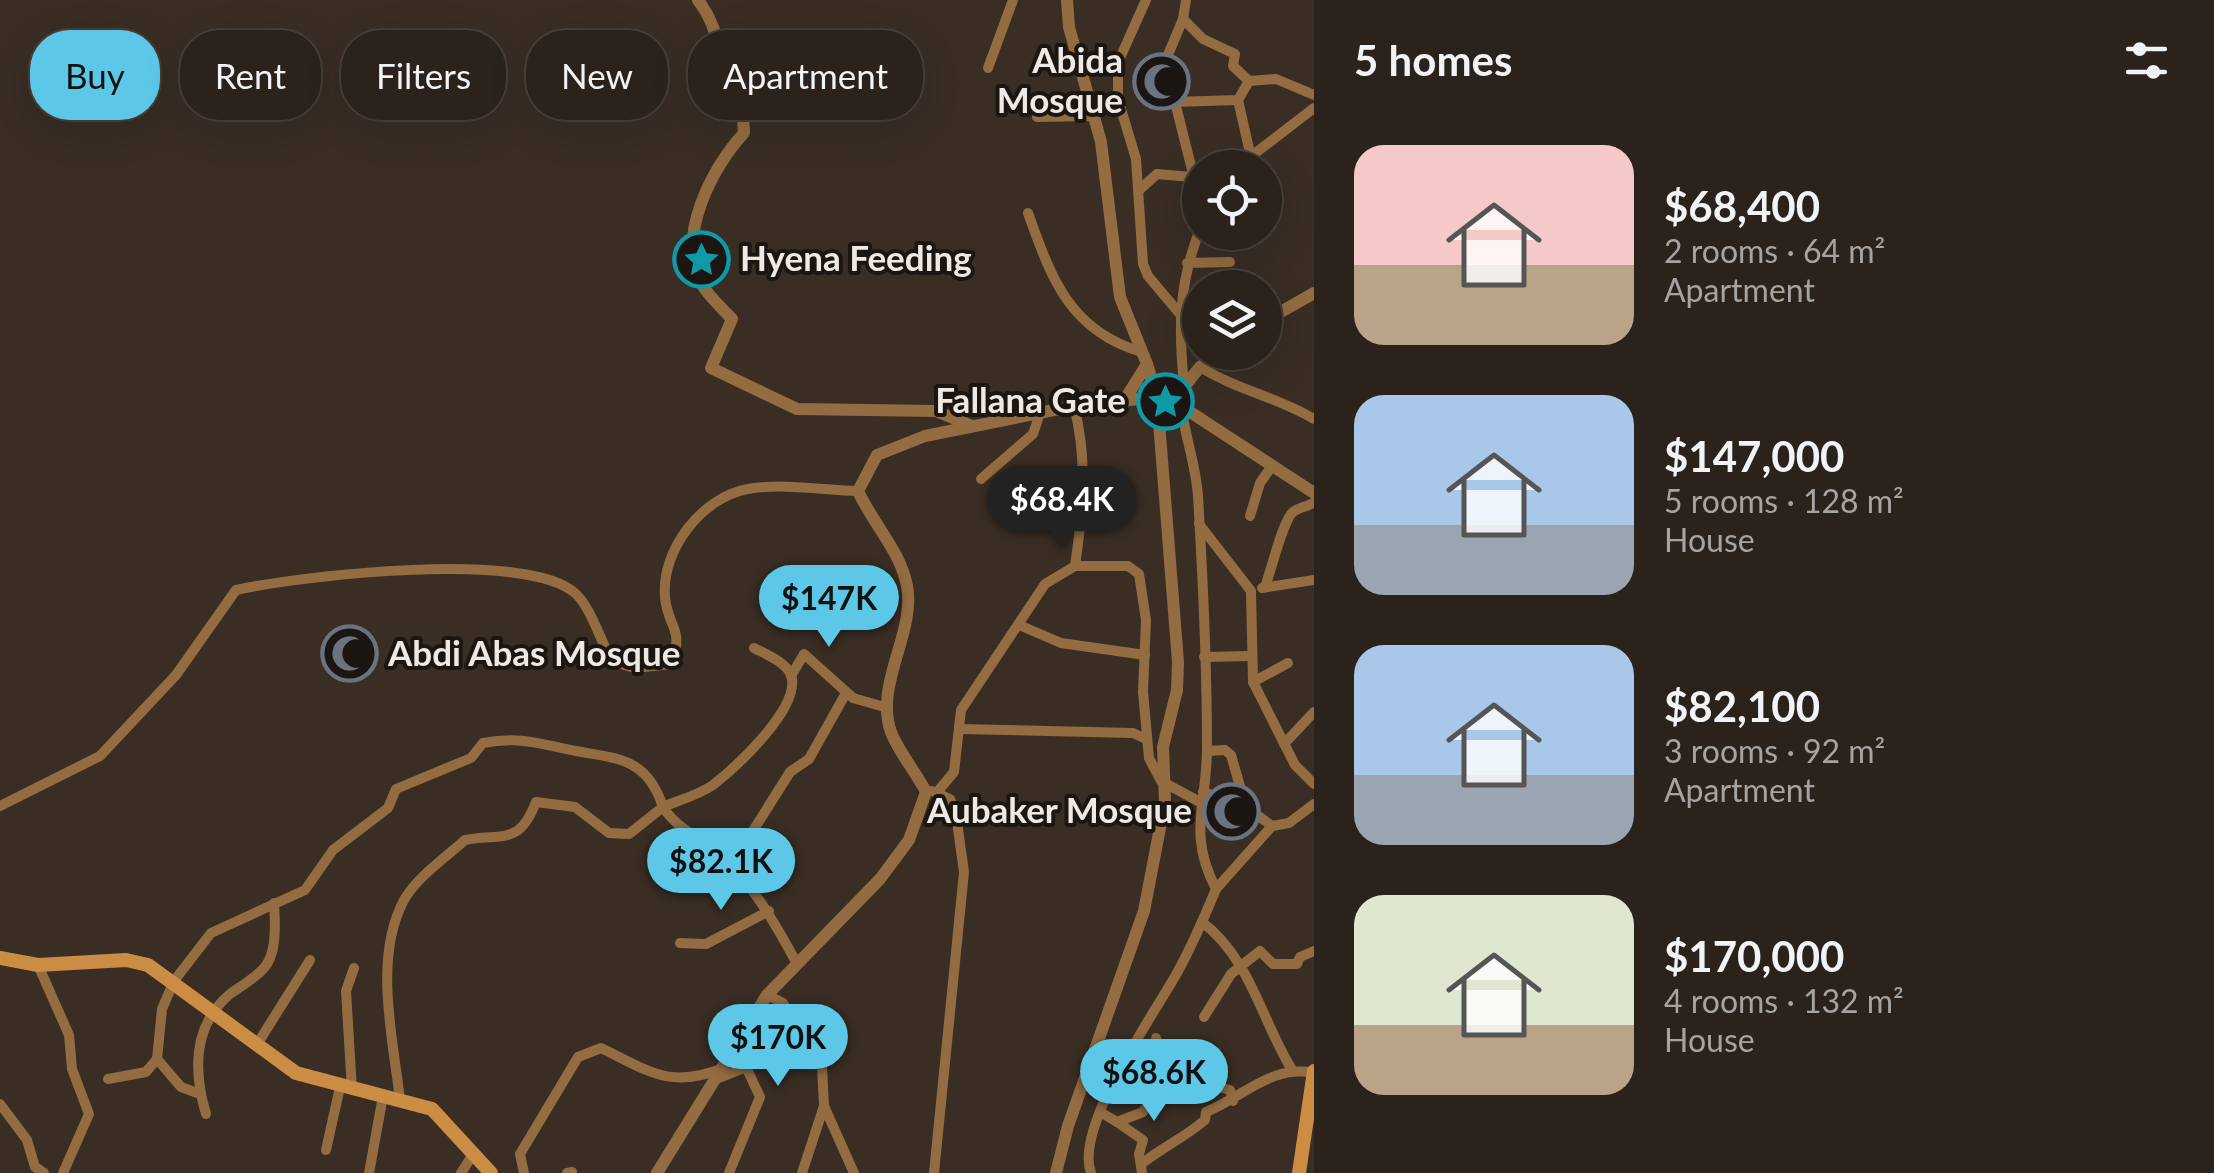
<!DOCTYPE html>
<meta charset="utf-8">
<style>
:root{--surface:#2b221b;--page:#332a24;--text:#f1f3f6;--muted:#a6a4a3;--line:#473f3a;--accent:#5cc7e7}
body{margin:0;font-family:Lato,sans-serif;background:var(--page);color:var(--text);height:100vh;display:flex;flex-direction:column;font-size:38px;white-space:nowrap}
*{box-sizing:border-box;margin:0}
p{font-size:32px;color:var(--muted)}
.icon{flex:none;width:55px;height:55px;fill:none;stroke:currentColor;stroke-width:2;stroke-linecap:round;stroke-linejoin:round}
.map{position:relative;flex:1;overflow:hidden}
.details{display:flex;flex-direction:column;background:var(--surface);width:900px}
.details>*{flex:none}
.top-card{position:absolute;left:30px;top:30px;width:950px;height:90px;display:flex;gap:20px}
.tools{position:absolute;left:1182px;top:150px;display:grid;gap:20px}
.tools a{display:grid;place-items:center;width:100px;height:100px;border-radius:50%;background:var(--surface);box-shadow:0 10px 40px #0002,0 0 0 2px var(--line);font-size:50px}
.price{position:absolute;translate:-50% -85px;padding:0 22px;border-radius:35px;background:var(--accent);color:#111;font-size:32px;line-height:65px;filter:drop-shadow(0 2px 5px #0008)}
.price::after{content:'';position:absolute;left:50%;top:60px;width:30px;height:22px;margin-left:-15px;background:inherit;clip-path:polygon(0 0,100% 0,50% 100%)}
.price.selected{background:#222;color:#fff}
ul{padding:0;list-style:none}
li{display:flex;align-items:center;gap:30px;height:250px;padding:0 40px}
li span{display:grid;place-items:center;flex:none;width:280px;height:200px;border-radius:30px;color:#555}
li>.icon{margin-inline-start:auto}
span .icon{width:120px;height:120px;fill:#fffc;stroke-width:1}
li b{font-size:42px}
h2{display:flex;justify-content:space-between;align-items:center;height:120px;padding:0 40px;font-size:42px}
.tag{padding:0 35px;border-radius:40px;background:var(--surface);box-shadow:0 10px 40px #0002,0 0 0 2px var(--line);font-size:35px;line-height:90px}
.tag.selected{background:var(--accent);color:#111}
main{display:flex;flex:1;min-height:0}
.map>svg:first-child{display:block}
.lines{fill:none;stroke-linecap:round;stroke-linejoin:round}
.minor{stroke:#936c41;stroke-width:10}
.tertiary{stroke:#936c41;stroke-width:12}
.secondary{stroke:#cb8c43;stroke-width:14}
.labels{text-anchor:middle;stroke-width:8;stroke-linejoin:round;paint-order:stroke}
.poi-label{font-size:35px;font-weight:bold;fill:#f0e8e2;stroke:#1c1612;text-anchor:end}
</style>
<main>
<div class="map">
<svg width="1314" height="1173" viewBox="0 0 1314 1173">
<rect width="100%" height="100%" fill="#392d24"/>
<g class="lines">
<!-- minor -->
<g class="minor">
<polyline points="1146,0 1120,58 1118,77 1118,99 1136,159 1143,264 1148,276 1180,314"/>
<polyline points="1186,0 1183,19 1203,39 1235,54 1233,66 1249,81 1276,79 1314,95"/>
<polyline points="1183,19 1165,62 1200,202"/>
<polyline points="988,68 1013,0"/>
<polyline points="1238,100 1250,153"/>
<polyline points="1172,102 1238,100 1249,81"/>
<polyline points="1037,117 1094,116"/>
<polyline points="1236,168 1314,108"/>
<polyline points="1138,191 1157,174 1191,177"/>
<path d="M 1028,213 C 1051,277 1069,331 1142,352"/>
<polyline points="1187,263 1230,262"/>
<path d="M 1200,367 C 1239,391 1275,396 1314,419"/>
<path d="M 1184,384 C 1178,325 1179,284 1200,229"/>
<path d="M 1074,406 C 1088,460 1083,511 1075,566"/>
<polyline points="981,479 1033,434 1040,413"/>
<polyline points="1250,516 1260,483 1272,466"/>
<polyline points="1199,524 1251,591 1253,682 1295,765 1314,784"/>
<path d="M 1265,587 C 1271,571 1283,520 1293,512 C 1299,507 1308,507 1314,502"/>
<polyline points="1262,588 1314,580"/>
<polyline points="1019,625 1061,643 1145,655"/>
<path d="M 754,648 C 765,654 786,662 791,675 C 802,707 736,767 713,785 C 699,795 679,800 663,807 C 677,829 698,836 717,852 C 751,881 775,923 796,962"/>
<polyline points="1204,657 1251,656"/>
<polyline points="791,676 804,654 853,698 888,708"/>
<polyline points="1253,682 1288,663"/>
<polyline points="959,729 1133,733 1146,739"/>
<polyline points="1284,744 1314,712"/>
<polyline points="1207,751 1225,750 1231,755 1246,807 1272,826"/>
<polyline points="932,791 950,799 956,815 964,872 934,1173"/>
<polyline points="938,791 954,772 961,710 1045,584 1075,566 1128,566 1139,574 1146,620 1143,692 1149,758 1161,781 1200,802"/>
<polyline points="1203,792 1246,807"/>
<path d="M 0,806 L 100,756 L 176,675 L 236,590 C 299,576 529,549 576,594 C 591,608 601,642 612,661 L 634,668 L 672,664 C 684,626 668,629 665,597 C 661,550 702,497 748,489 C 782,483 823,490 858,491"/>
<polyline points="725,860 751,834 790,772 809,759 846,693"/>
<polyline points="1216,889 1272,826 1289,823 1314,804"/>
<path d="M 1202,922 C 1250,958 1262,1021 1291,1068"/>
<polyline points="680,943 706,944 769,911"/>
<polyline points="38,965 69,1035 72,1069 89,1114 63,1173"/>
<polyline points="767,995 783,1003 822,1067 824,1106 854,1173"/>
<polyline points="1204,1017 1231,974 1260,951 1273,964 1297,964 1300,957 1314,951"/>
<polyline points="256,1046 310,960"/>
<polyline points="1134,1049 1139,1069 1157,1086 1204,1083 1230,1090 1233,1101"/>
<polyline points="108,1079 146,1072 157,1059"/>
<polyline points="716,1079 746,1067 760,1097 729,1173"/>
<polyline points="352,1090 346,991 354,968"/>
<path d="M 200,1094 L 181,1087 L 157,1059 L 162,1009 L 174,981 L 211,933 L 305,890 L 333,850 L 388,808 L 396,789 L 471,758 L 483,743 C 523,736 539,744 576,751 C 619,759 647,758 663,807 L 629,834 L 609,833 L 575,807 L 536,802 C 519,846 503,833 465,840 C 446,857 417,877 404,900 C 373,958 393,1038 400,1100"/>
<polyline points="0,1104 27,1140 35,1167 44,1173"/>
<polyline points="1102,1113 1117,1122 1143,1112 1168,1069 1156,1038"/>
<path d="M 206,1114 C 193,1070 193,1025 230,994 C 241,986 259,976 267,964 C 277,948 275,922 274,903"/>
<polyline points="1117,1122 1143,1140 1139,1154 1142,1173"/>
<polyline points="326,1150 340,1087"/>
<path d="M 1144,1162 C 1165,1146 1185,1137 1205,1120 L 1206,1112 C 1243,1097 1272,1064 1314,1073"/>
<polyline points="369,1173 383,1096"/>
<polyline points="461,1173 472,1156"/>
<path d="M 524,1173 L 520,1154 L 578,1057 L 601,1048 C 650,1072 670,1089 724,1068"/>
<polyline points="567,1173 572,1172"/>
<polyline points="802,1173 824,1106"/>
<path d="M 1091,1173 C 1074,1127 1153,1016 1177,973 C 1192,946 1204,918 1216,889 C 1187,833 1207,805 1207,748 C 1207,665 1203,580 1198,496 C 1196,466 1185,436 1181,406"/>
</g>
<!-- tertiary -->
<g class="tertiary">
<path d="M 698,0 C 718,26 718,51 729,80 C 737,100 744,111 744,133 C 712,167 676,237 701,283 C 708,296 722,308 732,319 L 711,368 L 797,409 L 936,411 L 972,426"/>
<polyline points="1067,0 1069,27 1101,142 1120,297 1147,364 1124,401"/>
<polyline points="1265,321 1314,293"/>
<polyline points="1172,402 1200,367 1220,352"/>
<path d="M 657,1173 L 767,995 L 880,879 L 909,840 L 926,792 C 916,772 899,753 891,732 C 874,685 916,632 907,586 C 900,550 873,524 858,491 L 877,455 L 925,436 L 1074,406 L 1157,397 L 1181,406 L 1314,493"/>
<polyline points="1056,1173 1068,1126 1144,911 1165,802 1163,747 1177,690 1178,662 1157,397 1147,364"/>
</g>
<!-- secondary -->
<g class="secondary">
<polyline points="0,958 38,965 126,960 148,965 296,1073 432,1109 491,1173"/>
<polyline points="1299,1173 1314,1071"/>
</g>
</g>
<!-- icons -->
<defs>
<symbol id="mosque-ring" viewBox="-11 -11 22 22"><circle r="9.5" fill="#1c1612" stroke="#6b7280" stroke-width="1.5"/><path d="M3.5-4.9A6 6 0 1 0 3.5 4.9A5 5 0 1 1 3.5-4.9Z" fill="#6b7280"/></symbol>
<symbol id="sight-ring" viewBox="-11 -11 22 22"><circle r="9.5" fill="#1c1612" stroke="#0f9aa8" stroke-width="1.5"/><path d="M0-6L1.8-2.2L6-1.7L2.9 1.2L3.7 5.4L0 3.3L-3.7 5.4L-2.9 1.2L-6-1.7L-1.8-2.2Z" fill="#0f9aa8"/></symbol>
</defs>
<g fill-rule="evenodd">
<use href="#mosque-ring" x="1130" y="50" width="63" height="63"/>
<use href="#sight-ring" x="670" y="228" width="63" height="63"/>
<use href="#sight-ring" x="1134" y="370" width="63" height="63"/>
<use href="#mosque-ring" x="318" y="622" width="63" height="63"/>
<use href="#mosque-ring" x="1200" y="780" width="63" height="63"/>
</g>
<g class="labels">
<!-- poi labels -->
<g class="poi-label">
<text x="1123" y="73">Abida<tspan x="1123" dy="40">Mosque</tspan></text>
<text x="740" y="271" text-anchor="start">Hyena Feeding</text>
<text x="1126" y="413">Fallana Gate</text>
<text x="388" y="666" text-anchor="start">Abdi Abas Mosque</text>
<text x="1192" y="823">Aubaker Mosque</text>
</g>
</g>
</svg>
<div class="tools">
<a><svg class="icon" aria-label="locate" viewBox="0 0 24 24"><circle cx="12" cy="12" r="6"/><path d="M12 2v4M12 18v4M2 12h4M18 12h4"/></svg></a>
<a><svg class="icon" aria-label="layers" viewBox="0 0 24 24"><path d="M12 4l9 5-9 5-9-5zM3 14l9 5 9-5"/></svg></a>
</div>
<b class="price selected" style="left:1062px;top:551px">$68.4K</b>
<b class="price" style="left:829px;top:650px">$147K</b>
<b class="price" style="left:721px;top:913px">$82.1K</b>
<b class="price" style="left:778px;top:1089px">$170K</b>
<b class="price" style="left:1154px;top:1124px">$68.6K</b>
<div class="top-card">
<a class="tag selected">Buy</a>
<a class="tag">Rent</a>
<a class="tag">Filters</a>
<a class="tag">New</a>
<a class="tag">Apartment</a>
</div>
</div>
<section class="details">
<h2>5 homes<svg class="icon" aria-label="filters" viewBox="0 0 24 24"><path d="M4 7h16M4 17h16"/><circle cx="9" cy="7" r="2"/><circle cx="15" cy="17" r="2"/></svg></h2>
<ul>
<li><span style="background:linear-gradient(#f6c9c9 60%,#b9a48a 0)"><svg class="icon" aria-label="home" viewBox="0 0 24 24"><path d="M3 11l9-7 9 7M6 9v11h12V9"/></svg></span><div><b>$68,400</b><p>2 rooms · 64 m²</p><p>Apartment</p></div></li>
<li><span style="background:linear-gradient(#a9c7e8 65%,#9aa5b1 0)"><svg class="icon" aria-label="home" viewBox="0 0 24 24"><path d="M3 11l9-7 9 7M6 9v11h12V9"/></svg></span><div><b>$147,000</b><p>5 rooms · 128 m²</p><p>House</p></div></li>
<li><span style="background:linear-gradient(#a9c7e8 65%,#9aa5b1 0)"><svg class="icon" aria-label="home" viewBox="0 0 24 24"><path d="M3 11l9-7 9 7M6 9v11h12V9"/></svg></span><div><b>$82,100</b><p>3 rooms · 92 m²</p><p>Apartment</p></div></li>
<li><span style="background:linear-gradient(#dfe7d0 65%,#b9a48a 0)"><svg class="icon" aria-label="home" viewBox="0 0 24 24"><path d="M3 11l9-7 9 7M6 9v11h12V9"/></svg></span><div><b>$170,000</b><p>4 rooms · 132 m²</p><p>House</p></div></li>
</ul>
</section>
</main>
